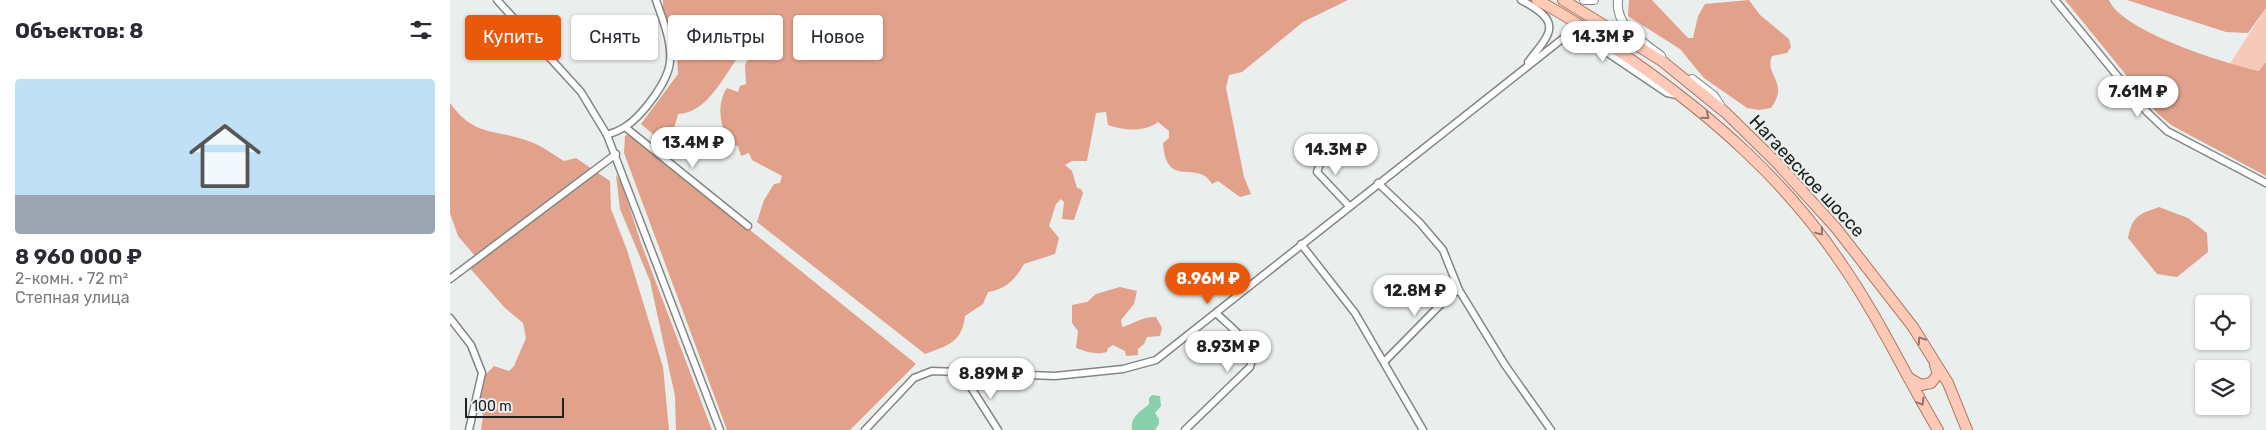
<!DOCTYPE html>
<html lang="ru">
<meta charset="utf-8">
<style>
:root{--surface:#fff;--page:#f7f7f7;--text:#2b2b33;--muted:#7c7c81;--line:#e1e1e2;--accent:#ea580c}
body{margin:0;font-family:Rubik,sans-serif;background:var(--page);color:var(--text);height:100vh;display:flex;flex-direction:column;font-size:19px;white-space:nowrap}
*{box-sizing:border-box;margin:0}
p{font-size:16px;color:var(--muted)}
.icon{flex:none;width:28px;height:28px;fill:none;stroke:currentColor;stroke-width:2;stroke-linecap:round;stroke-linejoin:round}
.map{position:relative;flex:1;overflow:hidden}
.details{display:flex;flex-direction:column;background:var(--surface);width:450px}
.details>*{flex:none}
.hud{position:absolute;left:15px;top:15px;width:475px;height:45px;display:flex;gap:10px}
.fabs{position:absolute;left:1745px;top:295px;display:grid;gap:10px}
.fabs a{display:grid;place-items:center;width:55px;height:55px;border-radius:5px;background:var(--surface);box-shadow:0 1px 4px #0004;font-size:25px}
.scale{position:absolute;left:15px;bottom:12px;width:99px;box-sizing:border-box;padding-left:5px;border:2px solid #202221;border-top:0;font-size:14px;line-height:18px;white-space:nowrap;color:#202221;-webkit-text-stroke:4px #eaeeec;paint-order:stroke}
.price{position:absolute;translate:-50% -42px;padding:0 11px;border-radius:18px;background:#fff;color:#222;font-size:16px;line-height:32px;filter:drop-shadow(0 1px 2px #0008)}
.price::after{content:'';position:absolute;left:50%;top:30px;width:15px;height:11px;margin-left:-8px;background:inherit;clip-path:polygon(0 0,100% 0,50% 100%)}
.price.on{background:var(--accent);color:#fff}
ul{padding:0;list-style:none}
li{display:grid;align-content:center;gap:10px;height:265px;padding:0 15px}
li+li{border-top:1px solid var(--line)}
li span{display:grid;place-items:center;height:155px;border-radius:5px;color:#555}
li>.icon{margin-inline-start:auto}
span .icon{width:90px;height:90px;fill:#fffc;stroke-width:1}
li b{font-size:21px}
h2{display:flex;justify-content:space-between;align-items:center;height:60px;padding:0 15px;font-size:21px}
.chip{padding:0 18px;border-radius:5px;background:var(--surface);box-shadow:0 1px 4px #0004;font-size:18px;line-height:45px}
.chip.on{background:var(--accent);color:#fff}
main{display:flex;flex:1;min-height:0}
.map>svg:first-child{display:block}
.green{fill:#f7c9b9}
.forest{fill:#e2a18a}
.water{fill:#8ad0ae}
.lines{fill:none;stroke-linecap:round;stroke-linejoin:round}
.minor-casing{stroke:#828684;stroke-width:9}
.tertiary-casing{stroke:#828684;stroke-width:10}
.primary-casing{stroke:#b07863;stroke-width:12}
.minor{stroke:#fff;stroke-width:6}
.tertiary{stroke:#fff;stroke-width:8}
.primary{stroke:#fecab7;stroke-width:10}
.oneway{stroke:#8f766c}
.labels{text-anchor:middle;stroke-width:4.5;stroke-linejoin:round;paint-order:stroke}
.street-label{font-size:18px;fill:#202221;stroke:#eaeeec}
</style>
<main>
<section class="details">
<h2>Объектов: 8<svg class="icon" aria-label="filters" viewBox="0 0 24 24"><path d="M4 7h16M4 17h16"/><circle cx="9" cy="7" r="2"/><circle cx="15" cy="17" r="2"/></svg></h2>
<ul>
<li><span style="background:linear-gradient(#bfe0f5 75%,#9aa5b1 0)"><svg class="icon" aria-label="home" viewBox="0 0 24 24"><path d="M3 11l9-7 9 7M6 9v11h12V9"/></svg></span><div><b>8 960 000 ₽</b><p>2-комн. · 72 m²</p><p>Степная улица</p></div></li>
</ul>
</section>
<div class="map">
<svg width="1816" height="430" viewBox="0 0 1816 430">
<rect width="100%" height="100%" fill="#eaeeec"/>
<!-- green -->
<polygon class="green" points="1816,8 1816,62 1809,71 1779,65"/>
<!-- forest -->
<g class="forest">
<path d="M 213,0 L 898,0 L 853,22 L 792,72 L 779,75 L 776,88 L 794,177 L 801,194 L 790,197 L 768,181 L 762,184 C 748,158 716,191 713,143 L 719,138 L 719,131 L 708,122 C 694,133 673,130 658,125 L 656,112 L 646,113 L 637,161 L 622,161 L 615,165 L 622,171 L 627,188 L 631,189 L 633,193 L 624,220 L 612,219 L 614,202 L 611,199 L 606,204 L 599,226 L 609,238 L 605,254 L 574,264 C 565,280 556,289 538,292 L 533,304 L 515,316 C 512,343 498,345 475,354 L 307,222 L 314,200 L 324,184 L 330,183 L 332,176 L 302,160 L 299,153 L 291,156 L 288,146 L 284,145 L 284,150 L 263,159 L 254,158 L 275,133 C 269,120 268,101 277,88 L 288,92 L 290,86 L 296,84 L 295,65 L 304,47 L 318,37 L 309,31 L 300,40 L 294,37 L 287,36 L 282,48 L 286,60 C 271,81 256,113 228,114 C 225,127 223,134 210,140 L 191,124 L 228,74 L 227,58 L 213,8 Z"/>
<path d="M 1179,0 L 1202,0 L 1238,38 L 1243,38 L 1248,16 L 1255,4 L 1299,0 L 1310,15 L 1339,39 L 1341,47 L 1337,53 L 1322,56 C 1314,76 1340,82 1321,108 L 1309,110 L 1297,108 L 1254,78 L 1230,49 L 1178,16 Z"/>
<path d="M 1615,0 L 1659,0 C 1671,31 1776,64 1809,71 L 1816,62 L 1816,176 L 1721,125 L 1707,113 Z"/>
<polygon points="1677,0 1816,0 1816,8 1798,33 1776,32"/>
<path d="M 0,103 C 26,139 47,128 81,142 C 92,146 104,155 114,161 L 126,158 L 160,181 L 161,209 L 177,250 L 213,367 L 219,430 L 31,430 L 33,416 L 25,389 L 30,380 L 44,366 L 59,371 L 64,366 L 76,338 L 73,323 L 55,308 L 18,266 L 25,256 L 8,236 L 0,213 Z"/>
<polygon points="180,133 466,364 400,430 277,430 174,153 175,136"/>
<polygon points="166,175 171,181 191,243 262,430 226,430 225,396 200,281 170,209"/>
<path d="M 1709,207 L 1738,218 L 1757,233 L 1758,252 L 1727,277 L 1707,274 L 1678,238 C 1683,215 1688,215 1709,207 Z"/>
<path d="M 670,287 L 687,291 L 684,304 L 671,320 L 672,327 C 686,323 691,317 706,317 L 712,328 L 710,336 L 697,337 L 694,344 L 688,349 L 688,355 L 676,356 L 675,351 L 663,345 L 658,348 L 657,352 C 645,355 637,352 626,348 L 628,331 L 622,323 L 622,305 L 637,302 L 646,294 Z"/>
</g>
<!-- water -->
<path class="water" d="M 702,395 L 710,396 L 711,406 L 705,413 L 709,419 L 709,424 L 705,430 L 682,430 C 680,417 690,412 699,404 L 699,398 Z"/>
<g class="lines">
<defs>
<g id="minor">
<polyline points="47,0 131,92 157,135 270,430"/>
<path d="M 1071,0 C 1113,22 1102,32 1078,62"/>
<polyline points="1605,0 1697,112 1717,131 1816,183"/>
<polyline points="175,127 298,226"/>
<path d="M 157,135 C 163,133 170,130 175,127 C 192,116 219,81 220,61 C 222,41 212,18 206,0"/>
<polyline points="883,146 871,161 867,172 899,206"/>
<polyline points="928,183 970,223 993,250 1009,290 1055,365 1101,430"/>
<polyline points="851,244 905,313 973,430"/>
<polyline points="0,279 166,154"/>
<polyline points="0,318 21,345 32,373 19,430"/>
<polyline points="934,362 999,296 1009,290"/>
<polyline points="521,374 520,386 548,430"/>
<polyline points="415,430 464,378 482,371 605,376 673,369 706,360 1116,36 1131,35 1217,93 1227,95"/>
<path d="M 735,430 L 800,367 C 808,345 780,327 766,313"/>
</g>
<g id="tertiary">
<polyline points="1134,0 1144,0"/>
<path d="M 1168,0 C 1165,27 1192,41 1211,56"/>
<polyline points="1242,79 1264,96 1270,105"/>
</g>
<g id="primary">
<path d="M 1087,0 C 1121,18 1151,39 1183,61 C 1263,117 1336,181 1391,263 C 1428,316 1455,375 1488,430"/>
<polyline points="1113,0 1212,61 1276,113 1326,162 1386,228 1463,327 1498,383 1517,430"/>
<polyline points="1459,378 1471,385 1481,383 1488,374 1485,365"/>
</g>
</defs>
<!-- minor casing -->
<use href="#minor" class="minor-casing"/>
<!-- tertiary casing -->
<use href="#tertiary" class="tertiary-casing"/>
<!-- primary casing -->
<use href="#primary" class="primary-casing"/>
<!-- minor -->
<use href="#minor" class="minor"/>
<!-- tertiary -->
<use href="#tertiary" class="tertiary"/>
<!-- primary -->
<use href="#primary" class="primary"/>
</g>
<!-- one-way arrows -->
<defs><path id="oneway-chevron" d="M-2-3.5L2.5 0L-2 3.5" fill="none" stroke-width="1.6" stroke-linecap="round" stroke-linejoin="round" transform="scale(1.25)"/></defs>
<g class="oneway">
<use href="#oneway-chevron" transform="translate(1256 116) rotate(41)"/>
<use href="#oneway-chevron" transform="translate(1370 232) rotate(53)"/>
<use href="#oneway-chevron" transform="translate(1471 340) rotate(-123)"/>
<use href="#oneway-chevron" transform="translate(1471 402) rotate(59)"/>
</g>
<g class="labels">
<!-- street labels -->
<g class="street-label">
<text transform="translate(1357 176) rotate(47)" y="6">Нагаевское шоссе</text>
</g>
</g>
</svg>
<div class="fabs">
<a><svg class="icon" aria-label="locate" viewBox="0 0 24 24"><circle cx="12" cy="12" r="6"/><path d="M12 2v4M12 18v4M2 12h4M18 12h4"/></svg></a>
<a><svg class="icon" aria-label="layers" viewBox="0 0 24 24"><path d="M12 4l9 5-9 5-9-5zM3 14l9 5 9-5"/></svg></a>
</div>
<div class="scale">100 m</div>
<b class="price" style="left:1153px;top:63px">14.3M ₽</b>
<b class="price" style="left:1688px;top:118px">7.61M ₽</b>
<b class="price" style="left:243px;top:169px">13.4M ₽</b>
<b class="price" style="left:886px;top:176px">14.3M ₽</b>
<b class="price on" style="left:758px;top:305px">8.96M ₽</b>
<b class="price" style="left:965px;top:317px">12.8M ₽</b>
<b class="price" style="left:778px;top:373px">8.93M ₽</b>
<b class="price" style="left:541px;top:400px">8.89M ₽</b>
<div class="hud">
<a class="chip on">Купить</a>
<a class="chip">Снять</a>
<a class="chip">Фильтры</a>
<a class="chip">Новое</a>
</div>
</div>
</main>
